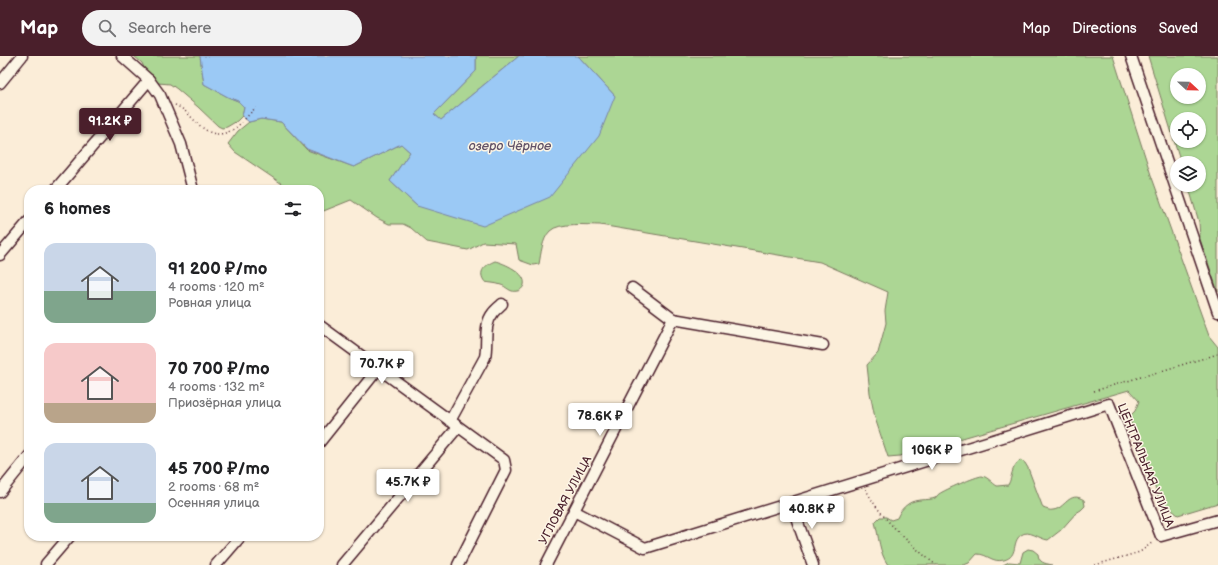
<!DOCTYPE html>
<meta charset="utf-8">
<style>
:root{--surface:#fff;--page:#f2f2f2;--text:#202124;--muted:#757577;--accent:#4a1f2b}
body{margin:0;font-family:"Balsamiq Sans",sans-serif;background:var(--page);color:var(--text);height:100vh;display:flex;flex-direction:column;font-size:15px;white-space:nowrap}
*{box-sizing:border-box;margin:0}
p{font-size:13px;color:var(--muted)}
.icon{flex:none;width:22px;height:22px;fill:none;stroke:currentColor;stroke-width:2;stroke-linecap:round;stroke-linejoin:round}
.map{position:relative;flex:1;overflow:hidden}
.panel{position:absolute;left:24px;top:129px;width:300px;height:356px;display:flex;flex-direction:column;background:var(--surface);border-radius:16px;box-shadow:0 1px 3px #0004}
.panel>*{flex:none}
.needle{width:26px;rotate:112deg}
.buttons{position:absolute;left:1170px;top:12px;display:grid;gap:8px}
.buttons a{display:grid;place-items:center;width:36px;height:36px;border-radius:50%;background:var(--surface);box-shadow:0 1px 3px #0004;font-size:20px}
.price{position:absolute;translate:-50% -34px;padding:0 9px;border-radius:4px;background:#fff;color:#222;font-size:13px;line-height:26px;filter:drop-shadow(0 1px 2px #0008)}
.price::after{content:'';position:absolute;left:50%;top:24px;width:12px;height:9px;margin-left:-6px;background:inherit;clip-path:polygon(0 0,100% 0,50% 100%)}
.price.current{background:var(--accent);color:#fff}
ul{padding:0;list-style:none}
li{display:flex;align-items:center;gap:12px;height:100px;padding:0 20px}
li span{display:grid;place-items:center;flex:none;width:112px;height:80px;border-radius:12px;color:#555}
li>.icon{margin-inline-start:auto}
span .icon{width:48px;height:48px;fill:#fffc;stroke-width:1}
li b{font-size:17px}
h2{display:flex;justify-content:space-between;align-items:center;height:48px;padding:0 20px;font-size:17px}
header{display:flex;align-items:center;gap:24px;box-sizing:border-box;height:56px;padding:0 20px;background:var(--accent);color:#fff}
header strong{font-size:19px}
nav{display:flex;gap:22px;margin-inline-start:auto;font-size:14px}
.search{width:280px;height:36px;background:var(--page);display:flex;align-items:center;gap:10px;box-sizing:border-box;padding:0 14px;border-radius:22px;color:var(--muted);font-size:15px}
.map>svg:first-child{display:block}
.green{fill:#acd694;stroke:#7b7a60;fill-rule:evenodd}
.water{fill:#9bc9f5;stroke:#7b85a4}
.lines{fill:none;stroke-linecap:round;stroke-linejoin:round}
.minor-casing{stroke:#4a1f2b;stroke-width:13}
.path{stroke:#4a1f2b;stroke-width:1.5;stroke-dasharray:1 3;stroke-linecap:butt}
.minor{stroke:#fcf5e5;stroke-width:10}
.labels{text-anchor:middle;stroke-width:3;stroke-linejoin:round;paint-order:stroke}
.street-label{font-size:12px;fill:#4a1f2b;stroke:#fcf5e5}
.water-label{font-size:13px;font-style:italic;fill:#625268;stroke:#fcf5e5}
</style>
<header>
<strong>Map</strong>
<div class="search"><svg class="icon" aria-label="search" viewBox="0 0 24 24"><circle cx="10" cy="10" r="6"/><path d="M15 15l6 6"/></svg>Search here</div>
<nav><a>Map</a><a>Directions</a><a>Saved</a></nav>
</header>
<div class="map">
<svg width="1218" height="509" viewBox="0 0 1218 509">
<rect width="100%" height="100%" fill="#fbedd8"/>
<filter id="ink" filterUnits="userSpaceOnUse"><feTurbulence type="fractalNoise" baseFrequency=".025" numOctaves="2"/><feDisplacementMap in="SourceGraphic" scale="8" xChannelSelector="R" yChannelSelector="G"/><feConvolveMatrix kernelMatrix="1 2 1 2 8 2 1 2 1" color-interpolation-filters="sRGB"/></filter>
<g filter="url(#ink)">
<!-- green -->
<g class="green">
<polygon points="134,0 200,0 204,28 228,41 238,45 244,51 242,60 237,65 227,71 222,72 218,70 198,51 177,33 170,28 158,27 146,16 142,7"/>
<polygon points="476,0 519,0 441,64 434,58 476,15"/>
<path d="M 578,0 L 1113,0 L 1151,119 L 1209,280 L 1218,291 L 1218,447 L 1178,459 L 1172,454 L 1165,452 L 1161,448 L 1129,361 L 1135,355 L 1139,345 L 1129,334 L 900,400 L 888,401 L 875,362 L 870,337 L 867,309 L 878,297 L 886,267 L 885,255 L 888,236 L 820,206 L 600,169 C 587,169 559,166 550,175 C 542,183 541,198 539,208 L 533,209 L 519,204 L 516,188 L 483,186 L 468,194 L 427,186 L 411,172 L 403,168 L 389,168 L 377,162 L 351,144 L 321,156 L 319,155 L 319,134 L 291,134 L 235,96 L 228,88 L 238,75 L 249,66 L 261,63 L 281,66 L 307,94 L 354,111 L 401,88 L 410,96 L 390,125 L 417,150 L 615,40 Z"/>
<path d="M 1148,0 L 1218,0 L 1218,236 L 1200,183 L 1199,166 L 1188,129 L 1199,129 L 1199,107 L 1181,107 ZM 1177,19 L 1199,19 L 1199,41 L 1177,41 ZM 1177,63 L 1199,63 L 1199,85 L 1177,85 Z"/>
<path d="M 495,205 C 504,207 527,217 524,229 C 523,232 520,235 517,235 C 510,237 506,230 501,229 C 496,227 490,227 485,226 C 477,216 485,209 495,205 Z"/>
<path d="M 1020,404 L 1025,407 L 1028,412 L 1043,452 C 1046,453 1050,455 1053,454 C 1065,453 1069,434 1084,444 L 1085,450 L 1081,454 L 1076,457 L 1061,474 L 1048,484 C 1039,483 1029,473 1021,479 C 1011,486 1019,500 1004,504 C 992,507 988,498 977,498 L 969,507 L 964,509 L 888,509 C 879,496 879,481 875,466 L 880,461 L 886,461 L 891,464 L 897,462 C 899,457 903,451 908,448 C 916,442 928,445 935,442 C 936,442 938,438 939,438 C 944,434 977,420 982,420 C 988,421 992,427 997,430 L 1008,429 C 1013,420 1010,413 1020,404 Z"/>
<path d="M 1028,493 L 1033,494 L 1038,498 C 1039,507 1044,507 1052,509 L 1003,509 L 1009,506 L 1020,507 L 1023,496 Z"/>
</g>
<!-- water -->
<polygon class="water" points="200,0 476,0 476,15 434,58 441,64 519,0 578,0 615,40 599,80 550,141 483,170 417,150 390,125 410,96 401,88 354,111 307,93 281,66 261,63 249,66 242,60 244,51 238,45 228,41 204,28"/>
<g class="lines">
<defs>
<g id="minor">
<polyline points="122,0 149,24 160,39 181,88 193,134"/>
<polyline points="1131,0 1218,256"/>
<polyline points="0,27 22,0"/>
<polyline points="55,134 149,24"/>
<polyline points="0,199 29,165"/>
<polyline points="632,232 673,263 823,289"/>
<polyline points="319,269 504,404 506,414 458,509"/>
<path d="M 450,365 L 485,301 C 488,287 483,269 493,257 C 495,254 499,251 502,248"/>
<polyline points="319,387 378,313"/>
<polyline points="0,436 29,400"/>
<polyline points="791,447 813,509"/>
<polyline points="574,455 645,492 1109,348 1161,480 1218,464"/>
<polyline points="46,508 70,480"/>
<polyline points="216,509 241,480"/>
<polyline points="342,509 458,371"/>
<polyline points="546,509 673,263"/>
</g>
</defs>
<!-- minor casing -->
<use href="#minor" class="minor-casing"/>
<!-- path -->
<g class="path">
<path d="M 175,49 C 179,51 183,53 186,56 C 199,68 210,85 230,75 C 235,73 239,69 242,66"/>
<polyline points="245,63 256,51"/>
<polyline points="1094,335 1218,298"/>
<path d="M 866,433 C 877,459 913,491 936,509"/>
<polyline points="1095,509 1140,496 1153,486"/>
</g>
<!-- minor -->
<use href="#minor" class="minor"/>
</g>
</g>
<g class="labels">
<!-- street labels -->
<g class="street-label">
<text transform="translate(1146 409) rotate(68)" y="4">ЦЕНТРАЛЬНАЯ УЛИЦА</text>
<text transform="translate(565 444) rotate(-62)" y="4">УГЛОВАЯ УЛИЦА</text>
</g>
<!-- water labels -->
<g class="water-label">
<text x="510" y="94">озеро Чёрное</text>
</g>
</g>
</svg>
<div class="buttons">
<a><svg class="needle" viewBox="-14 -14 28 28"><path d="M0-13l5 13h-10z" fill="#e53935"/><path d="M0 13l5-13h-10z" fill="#757577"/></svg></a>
<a><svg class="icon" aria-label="locate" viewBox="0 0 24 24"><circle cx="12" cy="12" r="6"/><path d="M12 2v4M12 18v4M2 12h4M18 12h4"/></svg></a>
<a><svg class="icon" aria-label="layers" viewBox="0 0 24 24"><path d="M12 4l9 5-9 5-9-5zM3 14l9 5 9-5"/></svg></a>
</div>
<b class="price current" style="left:110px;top:86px">91.2K ₽</b>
<b class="price" style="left:382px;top:329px">70.7K ₽</b>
<b class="price" style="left:600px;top:381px">78.6K ₽</b>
<b class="price" style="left:932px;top:415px">106K ₽</b>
<b class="price" style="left:408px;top:447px">45.7K ₽</b>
<b class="price" style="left:812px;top:474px">40.8K ₽</b>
<section class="panel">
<h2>6 homes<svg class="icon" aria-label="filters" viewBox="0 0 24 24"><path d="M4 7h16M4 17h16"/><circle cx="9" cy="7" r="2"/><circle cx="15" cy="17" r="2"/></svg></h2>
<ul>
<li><span style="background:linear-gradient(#c9d6e8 60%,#7fa58c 0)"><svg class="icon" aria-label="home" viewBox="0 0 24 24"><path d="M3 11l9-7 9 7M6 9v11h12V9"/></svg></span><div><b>91 200 ₽/mo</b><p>4 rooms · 120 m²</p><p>Ровная улица</p></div></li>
<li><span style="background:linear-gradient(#f6c9c9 75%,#b9a48a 0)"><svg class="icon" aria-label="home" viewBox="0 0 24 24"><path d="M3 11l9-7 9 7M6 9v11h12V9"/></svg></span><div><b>70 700 ₽/mo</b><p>4 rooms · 132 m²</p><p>Приозёрная улица</p></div></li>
<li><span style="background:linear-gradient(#c9d6e8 75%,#7fa58c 0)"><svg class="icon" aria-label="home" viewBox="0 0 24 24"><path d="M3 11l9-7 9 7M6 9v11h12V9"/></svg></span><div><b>45 700 ₽/mo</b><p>2 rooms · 68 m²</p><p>Осенняя улица</p></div></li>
</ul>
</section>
</div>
